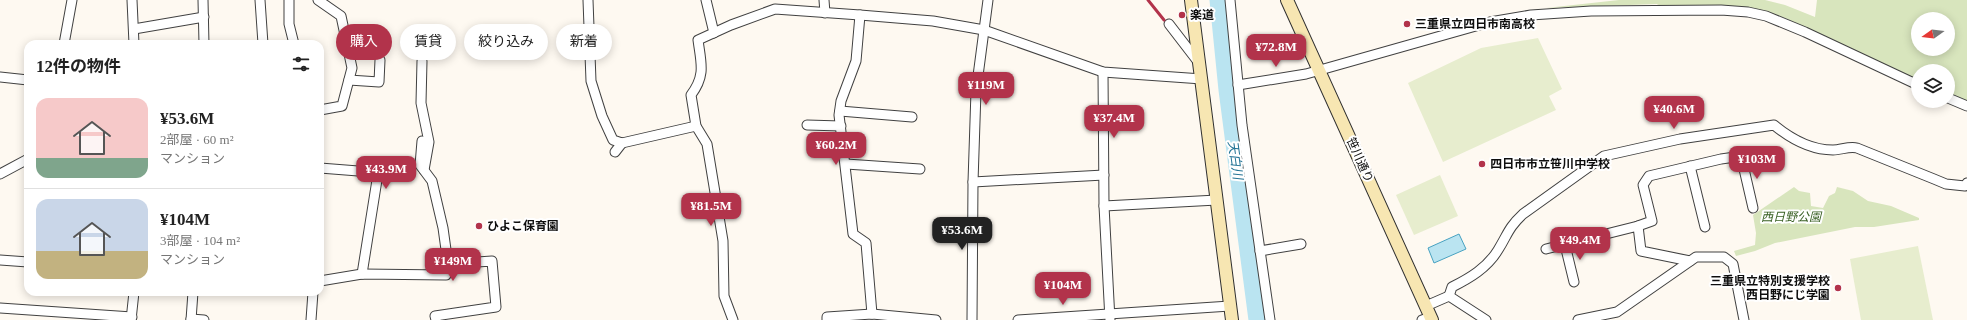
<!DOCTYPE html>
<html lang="ja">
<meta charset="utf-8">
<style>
:root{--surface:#fff;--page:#f2f2f2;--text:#222;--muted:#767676;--line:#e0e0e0;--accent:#b2334b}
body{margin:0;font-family:"Times New Roman","Noto Sans JP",serif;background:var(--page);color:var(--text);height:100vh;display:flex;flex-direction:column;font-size:15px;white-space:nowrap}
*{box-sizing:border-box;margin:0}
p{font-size:13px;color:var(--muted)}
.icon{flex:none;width:22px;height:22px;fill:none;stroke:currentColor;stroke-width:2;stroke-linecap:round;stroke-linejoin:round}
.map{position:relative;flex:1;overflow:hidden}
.panel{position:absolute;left:24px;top:40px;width:300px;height:256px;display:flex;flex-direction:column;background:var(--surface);border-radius:12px;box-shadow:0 2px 10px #0003}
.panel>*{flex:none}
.hud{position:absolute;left:336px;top:24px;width:380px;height:36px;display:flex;gap:8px}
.needle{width:26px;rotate:256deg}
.fabs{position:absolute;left:1911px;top:12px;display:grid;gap:8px}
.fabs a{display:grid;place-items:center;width:44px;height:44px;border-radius:50%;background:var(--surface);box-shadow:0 2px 10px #0003;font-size:20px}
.price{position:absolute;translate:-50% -34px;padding:0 9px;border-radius:8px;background:var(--accent);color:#fff;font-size:13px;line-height:26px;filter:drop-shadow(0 1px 2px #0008)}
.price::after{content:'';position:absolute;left:50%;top:24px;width:12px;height:9px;margin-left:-6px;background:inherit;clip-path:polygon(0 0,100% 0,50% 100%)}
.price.on{background:#222;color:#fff}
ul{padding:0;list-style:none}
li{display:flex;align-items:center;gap:12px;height:100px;padding:0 12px}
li+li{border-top:1px solid var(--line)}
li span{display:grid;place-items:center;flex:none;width:112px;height:80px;border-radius:12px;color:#555}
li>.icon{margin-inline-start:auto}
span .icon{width:48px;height:48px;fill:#fffc;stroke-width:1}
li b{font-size:17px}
h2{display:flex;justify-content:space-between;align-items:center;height:48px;padding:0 12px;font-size:17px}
.chip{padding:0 14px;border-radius:18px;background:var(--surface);box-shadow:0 2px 10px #0003;font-size:14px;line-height:36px}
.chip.on{background:var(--accent);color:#fff}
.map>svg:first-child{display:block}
.green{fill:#d8e5bd;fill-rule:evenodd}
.pitch{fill:#e7edce}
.water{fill:#bae4f1;stroke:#48a2c1}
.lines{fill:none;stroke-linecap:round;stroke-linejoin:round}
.river{stroke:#bae4f1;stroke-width:17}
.street-casing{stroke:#414141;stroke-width:11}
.secondary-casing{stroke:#303030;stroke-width:14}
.street{stroke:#fff;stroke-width:9}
.secondary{stroke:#f7e6b2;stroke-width:12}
.rail{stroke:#b2334b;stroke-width:3}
.poi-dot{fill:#b2334b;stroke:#fff;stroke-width:1.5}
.labels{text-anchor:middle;stroke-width:4;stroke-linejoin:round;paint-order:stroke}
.poi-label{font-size:12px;font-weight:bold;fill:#0e0e0e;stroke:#fff;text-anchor:start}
.street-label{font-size:12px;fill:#0e0e0e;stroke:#fff}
.park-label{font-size:12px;font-style:italic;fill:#396024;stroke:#fff}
.water-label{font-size:13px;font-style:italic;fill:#237395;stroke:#fff}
</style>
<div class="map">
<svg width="1967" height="320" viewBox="0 0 1967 320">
<rect width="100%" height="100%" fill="#fef9f1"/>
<!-- green -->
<g class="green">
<path d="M 1619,0 L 1765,0 L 1785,5 L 1815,17 L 1817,0 L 1967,0 L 1967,102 L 1948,94 L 1948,71 L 1918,71 L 1918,81 L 1829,38 L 1785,18 L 1750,8 L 1725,6 L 1661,8 L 1657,4 L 1546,8 ZM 1918,19 L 1948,19 L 1948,49 L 1918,49 Z"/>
<polygon points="1794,187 1799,191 1810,193 1811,206 1823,208 1829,196 1835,193 1837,187 1853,191 1868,201 1891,206 1919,218 1919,220 1874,227 1855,227 1775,243 1755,251 1736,256 1734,251 1755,245 1756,233 1753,215"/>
</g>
<!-- pitch -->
<g class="pitch">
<polygon points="1538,38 1562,89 1549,96 1556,110 1443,162 1408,83 1481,48"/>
<polygon points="1440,175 1458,216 1414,235 1396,195"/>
<polygon points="1918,246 1933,320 1861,320 1850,259"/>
</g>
<!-- water -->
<polygon class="water" points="1459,234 1466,249 1434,263 1428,248"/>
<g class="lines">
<!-- river -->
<polyline class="river" points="1218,0 1227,90 1257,320"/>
<defs>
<g id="street">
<polyline points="132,0 134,44"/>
<polyline points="203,0 204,44"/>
<polyline points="260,0 263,44"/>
<polyline points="289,0 289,24 294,44"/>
<polyline points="318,0 341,16 352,68 342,106 320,110"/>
<polyline points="588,0 591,81 602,116 613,140 622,143 696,126"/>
<polyline points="706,0 714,33"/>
<polyline points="824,0 825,13"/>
<polyline points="1230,0 1242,125 1270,320"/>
<polyline points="860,15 856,61 841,101 839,115 853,234 866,243 872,314"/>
<polyline points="1169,24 1199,63"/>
<polyline points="134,29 204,17"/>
<polyline points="64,44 72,0"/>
<polyline points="422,61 421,103 429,142 424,170"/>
<polyline points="1103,72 1104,206 1110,320"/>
<polyline points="0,77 28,80"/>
<polyline points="349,80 379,82 380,60"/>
<polyline points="1238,85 1306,74 1490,22 1531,15 1591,11 1721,10 1748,12 1766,16 1805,32 1918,85"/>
<polyline points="1948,98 1967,106"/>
<polyline points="840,111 912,117"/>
<polyline points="807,125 841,126"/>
<polyline points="422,141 420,165 432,181 443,228 448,264"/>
<polyline points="615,152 622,143"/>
<polyline points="1741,156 1753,208"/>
<polyline points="846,164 920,169"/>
<polyline points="1690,166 1705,227"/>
<polyline points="320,168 371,172 376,176 377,180 362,274"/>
<polyline points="0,174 28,159"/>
<polyline points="973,182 1104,175"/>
<polyline points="1104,206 1217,200"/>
<polyline points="1638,226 1652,221 1643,185 1649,176 1721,159 1764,153"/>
<polyline points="1565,245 1574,282"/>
<polyline points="1546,249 1638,226 1641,251 1690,261"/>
<polyline points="1260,251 1301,244"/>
<polyline points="0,260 28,262"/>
<polyline points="320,281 362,274 446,275 448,264 492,261 496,307 435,316 436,320"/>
<path d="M 1449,296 L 1452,287 C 1470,278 1487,268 1498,250 C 1508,234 1508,228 1523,214 L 1604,156 L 1680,139 L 1774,125 C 1791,139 1810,150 1833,150 C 1841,150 1849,146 1857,148 L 1934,179 L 1946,184 L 1965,186 L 1967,183"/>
<polyline points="1449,296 1486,320"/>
<polyline points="1426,306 1449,296"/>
<polyline points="0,308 132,317"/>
<polyline points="191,319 204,320"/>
<polyline points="131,320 134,292"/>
<polyline points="191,320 193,292"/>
<polyline points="311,320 313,292"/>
<path d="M 733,320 L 724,296 L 723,241 L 707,144 L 696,126 L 691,95 C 706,75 701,63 698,40 L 731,25 L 775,9 L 860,15 L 933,21 L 984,30 L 1103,72 L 1202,79"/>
<polyline points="827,320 827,317 872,314 936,320"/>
<polyline points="972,320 973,182 976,91 988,0"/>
<polyline points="1018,320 1230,306"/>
<polyline points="1422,320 1431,317"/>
<polyline points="1578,320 1617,312 1696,257 1724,257 1733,264 1744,320"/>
</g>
<g id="secondary">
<polyline points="1191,0 1232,320"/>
<polyline points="1287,0 1432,320"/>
</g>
</defs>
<!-- street casing -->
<use href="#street" class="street-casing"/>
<!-- secondary casing -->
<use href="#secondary" class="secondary-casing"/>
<!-- street -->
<use href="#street" class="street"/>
<!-- secondary -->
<use href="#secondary" class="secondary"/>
<!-- rail -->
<polyline class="rail" points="1148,0 1164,20"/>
</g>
<!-- markers -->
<g class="poi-dot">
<circle cx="1182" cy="15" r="4"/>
<circle cx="1407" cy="24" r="4"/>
<circle cx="1482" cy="164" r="4"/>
<circle cx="479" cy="226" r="4"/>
<circle cx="1838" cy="288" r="4"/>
</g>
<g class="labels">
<!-- poi labels -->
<g class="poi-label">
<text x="1190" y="19">楽道</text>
<text x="1415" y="28">三重県立四日市南高校</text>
<text x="1490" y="168">四日市市立笹川中学校</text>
<text x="487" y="230">ひよこ保育園</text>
<text x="1830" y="285" text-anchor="end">三重県立特別支援学校<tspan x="1830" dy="14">西日野にじ学園</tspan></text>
</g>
<!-- street labels -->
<g class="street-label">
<text transform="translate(1360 160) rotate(66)" y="4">笹川通り</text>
</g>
<!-- park labels -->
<g class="park-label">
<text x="1791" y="221">西日野公園</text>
</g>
<!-- water labels -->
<g class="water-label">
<text transform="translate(1236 160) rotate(82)" y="5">天白川</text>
</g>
</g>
</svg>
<div class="fabs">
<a><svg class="needle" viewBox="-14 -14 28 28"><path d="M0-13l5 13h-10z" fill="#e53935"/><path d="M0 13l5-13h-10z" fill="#767676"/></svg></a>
<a><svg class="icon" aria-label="layers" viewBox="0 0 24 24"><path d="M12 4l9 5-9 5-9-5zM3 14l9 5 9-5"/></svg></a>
</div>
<b class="price" style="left:1276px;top:68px">¥72.8M</b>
<b class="price" style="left:986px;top:106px">¥119M</b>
<b class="price" style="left:1674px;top:130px">¥40.6M</b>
<b class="price" style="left:1114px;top:139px">¥37.4M</b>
<b class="price" style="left:836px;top:166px">¥60.2M</b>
<b class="price" style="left:1757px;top:180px">¥103M</b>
<b class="price" style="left:386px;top:190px">¥43.9M</b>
<b class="price" style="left:711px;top:227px">¥81.5M</b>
<b class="price on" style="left:962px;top:251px">¥53.6M</b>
<b class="price" style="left:1580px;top:261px">¥49.4M</b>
<b class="price" style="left:453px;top:282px">¥149M</b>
<b class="price" style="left:1063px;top:306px">¥104M</b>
<div class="hud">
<a class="chip on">購入</a>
<a class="chip">賃貸</a>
<a class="chip">絞り込み</a>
<a class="chip">新着</a>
</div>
<section class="panel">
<h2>12件の物件<svg class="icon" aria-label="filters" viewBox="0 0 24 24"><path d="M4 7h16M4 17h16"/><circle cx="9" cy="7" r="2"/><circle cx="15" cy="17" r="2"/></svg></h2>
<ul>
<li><span style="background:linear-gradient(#f6c9c9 75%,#7fa58c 0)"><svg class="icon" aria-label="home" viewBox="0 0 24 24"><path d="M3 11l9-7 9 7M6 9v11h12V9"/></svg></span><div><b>¥53.6M</b><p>2部屋 · 60 m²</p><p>マンション</p></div></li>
<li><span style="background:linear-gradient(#c9d6e8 65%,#c2b280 0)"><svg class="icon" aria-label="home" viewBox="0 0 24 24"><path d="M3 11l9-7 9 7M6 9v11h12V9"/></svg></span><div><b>¥104M</b><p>3部屋 · 104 m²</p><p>マンション</p></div></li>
</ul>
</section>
</div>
